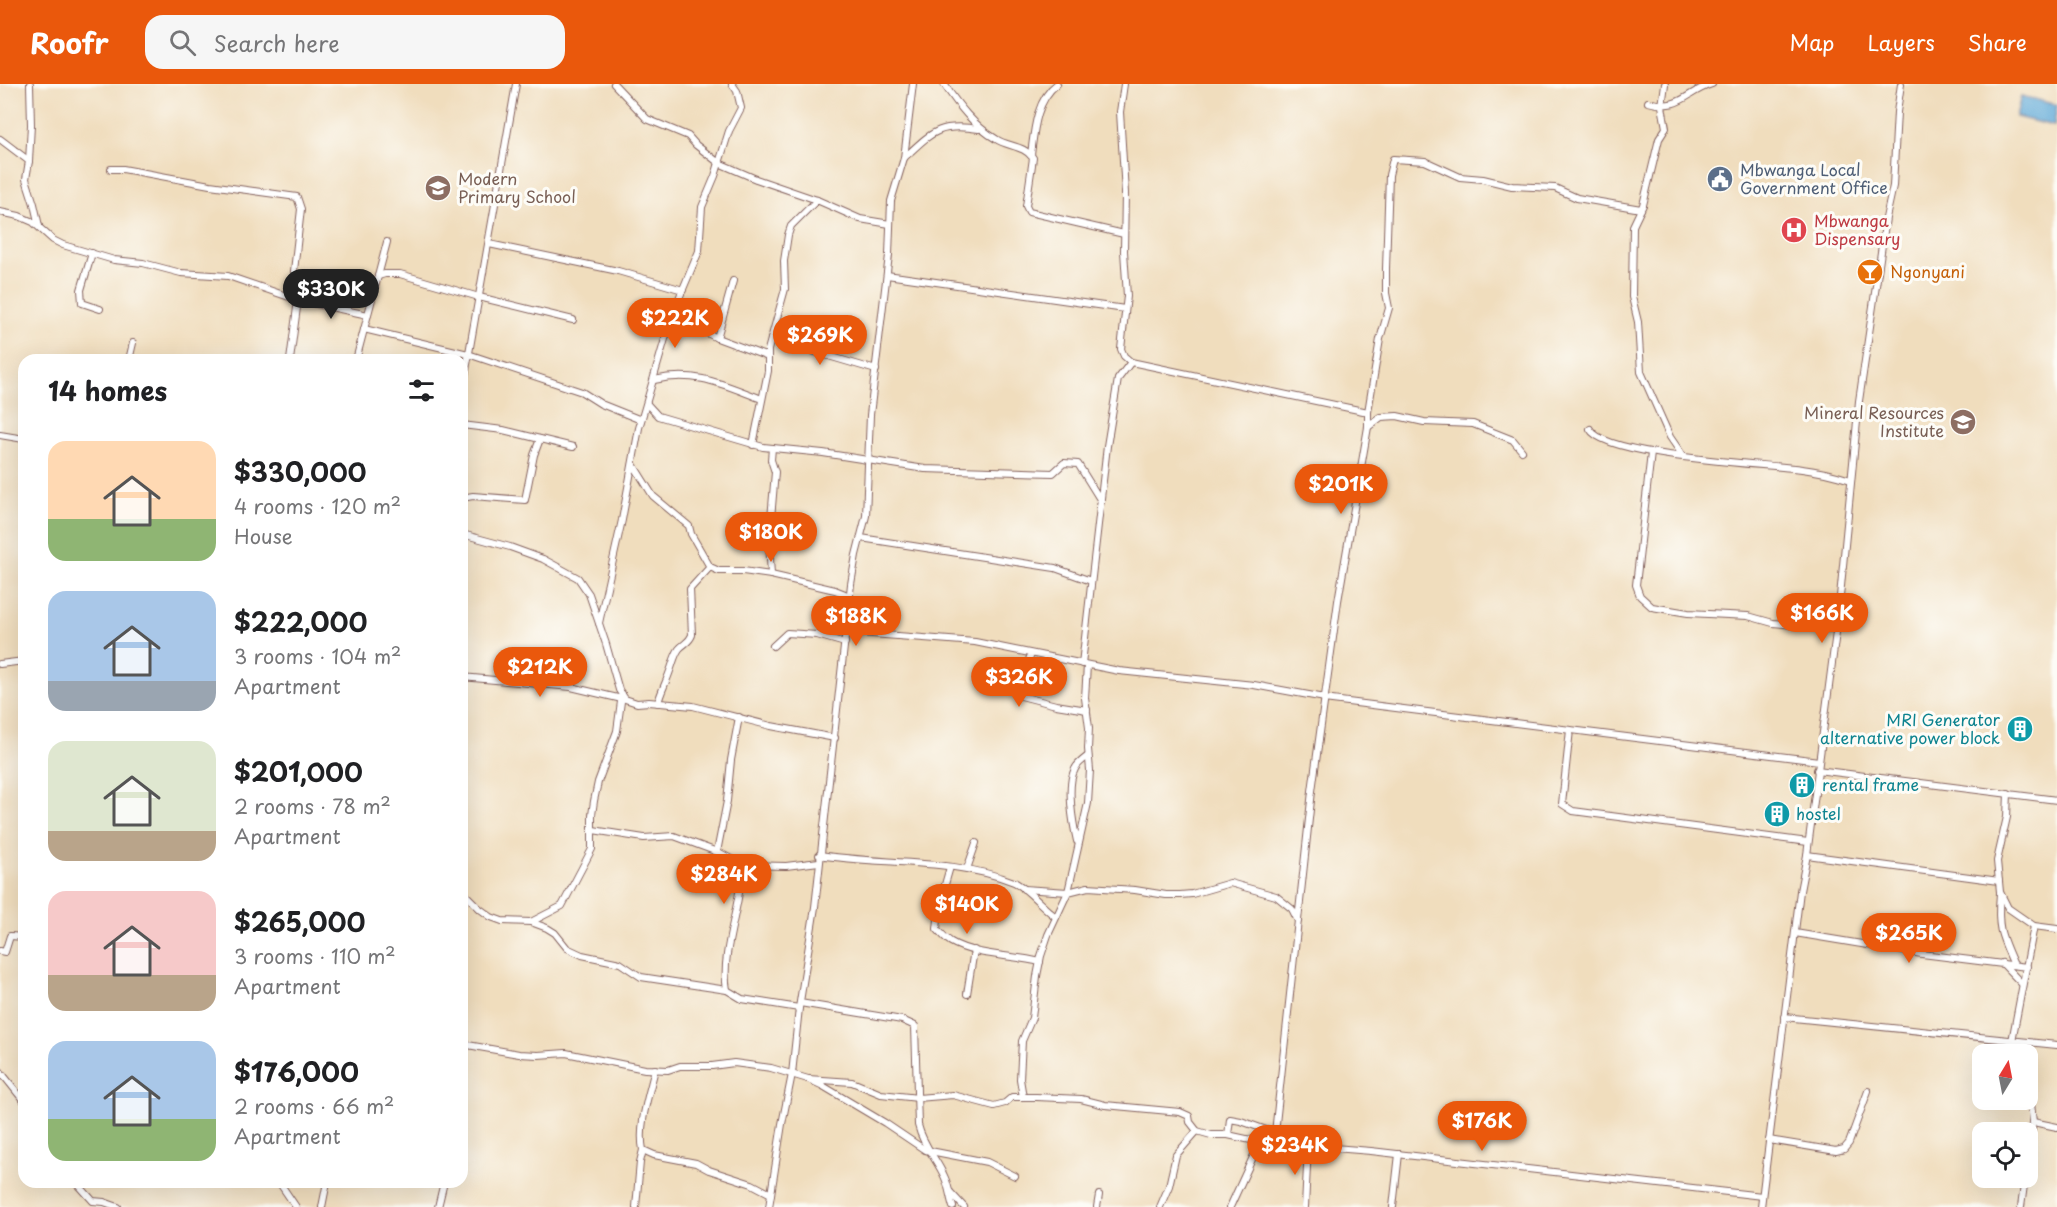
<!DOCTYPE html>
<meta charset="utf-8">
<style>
:root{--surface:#fff;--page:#f6f6f6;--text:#202124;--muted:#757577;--accent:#ea580c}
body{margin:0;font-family:"Playpen Sans",sans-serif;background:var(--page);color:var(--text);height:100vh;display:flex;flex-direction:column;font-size:22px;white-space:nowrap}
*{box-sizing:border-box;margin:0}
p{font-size:20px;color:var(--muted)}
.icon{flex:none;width:33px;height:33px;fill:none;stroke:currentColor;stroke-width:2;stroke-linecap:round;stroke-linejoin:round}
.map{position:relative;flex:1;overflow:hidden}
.drawer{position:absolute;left:18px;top:270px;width:450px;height:834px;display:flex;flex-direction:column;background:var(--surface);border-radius:18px;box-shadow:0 6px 24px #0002}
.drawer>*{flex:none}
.needle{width:39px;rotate:10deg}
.controls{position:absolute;left:1972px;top:960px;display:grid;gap:12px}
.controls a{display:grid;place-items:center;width:66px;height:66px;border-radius:12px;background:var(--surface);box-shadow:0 6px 24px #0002;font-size:30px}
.price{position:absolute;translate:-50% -51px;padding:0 14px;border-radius:21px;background:var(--accent);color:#fff;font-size:20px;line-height:39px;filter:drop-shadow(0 2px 3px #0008)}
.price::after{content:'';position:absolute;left:50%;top:36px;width:18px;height:14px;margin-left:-9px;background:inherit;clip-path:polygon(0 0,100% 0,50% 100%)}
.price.selected{background:#222;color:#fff}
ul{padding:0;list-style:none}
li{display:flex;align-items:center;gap:18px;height:150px;padding:0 30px}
li span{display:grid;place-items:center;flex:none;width:168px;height:120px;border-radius:18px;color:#555}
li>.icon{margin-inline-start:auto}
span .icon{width:72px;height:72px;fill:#fffc;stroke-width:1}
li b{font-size:26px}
h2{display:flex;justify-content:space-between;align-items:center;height:72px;padding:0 30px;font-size:26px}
header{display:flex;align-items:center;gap:36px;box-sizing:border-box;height:84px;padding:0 30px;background:var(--accent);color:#fff}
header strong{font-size:28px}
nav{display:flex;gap:33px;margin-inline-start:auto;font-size:21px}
.search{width:420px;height:54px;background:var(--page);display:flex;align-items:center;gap:15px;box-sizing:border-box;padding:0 21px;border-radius:18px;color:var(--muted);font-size:22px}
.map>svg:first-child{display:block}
.water{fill:#5ea9d7;stroke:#546481;stroke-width:1.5}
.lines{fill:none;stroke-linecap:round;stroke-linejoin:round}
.minor-casing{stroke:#84625e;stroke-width:8}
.minor{stroke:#fff;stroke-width:6}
.labels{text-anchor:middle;stroke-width:6;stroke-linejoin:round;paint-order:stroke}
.service-label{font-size:16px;fill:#4e5e75;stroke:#fdfcf7;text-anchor:start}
.education-label{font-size:16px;fill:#785e54;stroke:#fdfcf7;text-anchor:start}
.health-label{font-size:16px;fill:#be3a42;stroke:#fdfcf7;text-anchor:start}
.food-label{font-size:16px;fill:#c56008;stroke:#fdfcf7;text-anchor:start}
.culture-label{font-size:16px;fill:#0d838f;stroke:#fdfcf7;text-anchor:start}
</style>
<header>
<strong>Roofr</strong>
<div class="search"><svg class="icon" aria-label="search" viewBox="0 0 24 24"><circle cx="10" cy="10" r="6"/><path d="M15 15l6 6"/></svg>Search here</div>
<nav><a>Map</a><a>Layers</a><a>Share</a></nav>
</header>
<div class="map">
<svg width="2057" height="1123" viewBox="0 0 2057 1123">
<rect width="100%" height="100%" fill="#fdfcf7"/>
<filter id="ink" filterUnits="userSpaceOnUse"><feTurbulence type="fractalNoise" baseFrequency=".0167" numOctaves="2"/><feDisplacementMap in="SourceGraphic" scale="12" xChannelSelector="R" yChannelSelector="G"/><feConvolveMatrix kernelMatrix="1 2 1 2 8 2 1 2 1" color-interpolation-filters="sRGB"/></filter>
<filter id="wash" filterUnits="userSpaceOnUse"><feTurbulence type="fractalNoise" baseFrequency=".008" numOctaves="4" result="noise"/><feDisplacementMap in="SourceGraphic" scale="24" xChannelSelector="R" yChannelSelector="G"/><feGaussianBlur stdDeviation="1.35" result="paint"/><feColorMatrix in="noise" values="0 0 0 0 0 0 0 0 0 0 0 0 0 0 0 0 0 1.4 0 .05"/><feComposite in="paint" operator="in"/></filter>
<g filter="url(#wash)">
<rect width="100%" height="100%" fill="#f0ddbd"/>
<!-- water -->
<polygon class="water" points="2021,12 2057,21 2054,42 2016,33"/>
</g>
<g filter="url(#ink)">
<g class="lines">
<defs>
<g id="minor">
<polyline points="614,0 647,35 688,52 696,61 719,79 756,95 817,116 860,135 890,140"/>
<path d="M 944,0 C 958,21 974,42 996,55 C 1008,63 1024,61 1033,74 L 1026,122 L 1029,128 L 1124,150"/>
<polyline points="1124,0 1120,28 1125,109 1124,167 1127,212 1121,265 1124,272 1131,278 1368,328 1368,343 1338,517 1312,707 1274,1058"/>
<polyline points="1665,0 1662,22 1666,44 1659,55 1643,121 1633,142 1632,213 1638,238 1641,288 1670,353 1683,372"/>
<path d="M 1648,18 C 1681,27 1684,9 1712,0"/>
<polyline points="0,55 29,77 26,95 34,120 39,142"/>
<path d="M 1031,71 C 1034,47 1036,16 1057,0"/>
<path d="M 904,74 C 933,47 939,39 979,45"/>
<polyline points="29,77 31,41 30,0"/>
<polyline points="111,85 123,85 210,101 297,113 301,125 294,187 298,216 290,276"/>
<polyline points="0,128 19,132 33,138 53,156 63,161 114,176 143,179 181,189 228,192 298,216 368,231"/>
<polyline points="489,160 618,187 683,206"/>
<polyline points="92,169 81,206 82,219 100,225"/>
<polyline points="887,191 1125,225"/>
<polyline points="378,192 385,190 400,190 479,213 573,236"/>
<polyline points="672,231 717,254 768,273"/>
<polyline points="364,245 468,270 582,308 601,320 641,336"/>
<polyline points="717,254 733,197"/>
<polyline points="771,255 876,286"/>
<polyline points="129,276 133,259"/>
<polyline points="356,276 387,158"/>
<path d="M 654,296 C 696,286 724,301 762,315"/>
<polyline points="462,309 516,0"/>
<polyline points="647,320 658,332 763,363 823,369 925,385 1053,389 1064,379 1078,380 1101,417"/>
<polyline points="1368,328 1380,255 1389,224 1386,209 1386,185 1389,91 1393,75 1425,77 1460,93 1483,95 1512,102 1555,104 1577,114 1641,125"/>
<polyline points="462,341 503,346 573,363"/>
<polyline points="1368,343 1381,333 1397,332 1424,338 1473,340 1513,356 1522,367"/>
<path d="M 1590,345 C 1604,373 1767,380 1802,385 C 1819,387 1835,391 1851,396"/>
<polyline points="0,351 24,355"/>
<polyline points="753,361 768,287 768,266 785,205 784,177 788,151 791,142 817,116"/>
<polyline points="1651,369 1636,501 1640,512 1652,523 1688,529 1748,532 1773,539 1836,545"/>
<polyline points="633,380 653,412 689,442 691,450 710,483 719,487 743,487 771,491 835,506 850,512"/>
<polyline points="462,414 473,412 525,416 534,371 540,355"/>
<polyline points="462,450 510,463 543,475 578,494 589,510 606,560 619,606 625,615 637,619 649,618 693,622 771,642 835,654"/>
<polyline points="861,454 1055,484 1091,497"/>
<polyline points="771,491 769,458 775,388 771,376 772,364"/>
<polyline points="599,539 622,436 639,344 672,231 699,167 702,123 715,92 729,47 741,24 737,7 732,0"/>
<polyline points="846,548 975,558 1119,587 1254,601 1325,614"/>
<polyline points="773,562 787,549 817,551 845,559"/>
<polyline points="1031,570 1017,611 1056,621 1087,626"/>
<polyline points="0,580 24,577"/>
<polyline points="1082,580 1107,362 1118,295 1131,278"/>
<polyline points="462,593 571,603 622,615"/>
<polyline points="1324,615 1819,677"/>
<path d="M 658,619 C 661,607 666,599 670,587 C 673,580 674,572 679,565 C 684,559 689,559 692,551 L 690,505 L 710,483"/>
<polyline points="1570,646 1562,720 1573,727 1808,758"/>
<polyline points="1817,686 2057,716"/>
<polyline points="2008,709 2007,733 1997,777 2000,808 2008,824 2034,842 2057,845"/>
<path d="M 593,746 L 644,754 L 674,752 L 720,769 L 742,781 C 742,820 720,867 727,906 L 742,915 L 799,924"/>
<path d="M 1077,757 C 1073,740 1066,701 1075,685 C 1077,680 1084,675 1088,672"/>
<polyline points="717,768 727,717 731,676 739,633"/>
<path d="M 819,771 C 883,781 953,774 1014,798 C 1026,803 1043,824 1056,833"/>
<polyline points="1807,771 1999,797"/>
<polyline points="742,781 786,782 819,778"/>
<path d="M 950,783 L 940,818 L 937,845 C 941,849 946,855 951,858 C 975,872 1013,871 1040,878"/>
<polyline points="967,785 976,759"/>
<polyline points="1024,805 1068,808 1088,719 1090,686 1088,665 1089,644 1085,614 1087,581"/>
<polyline points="462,807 480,825 491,833 502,837 531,838 547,844 555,849 567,864 582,871 620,879 641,893 727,906"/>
<path d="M 2000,809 C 1997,843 2000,850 2014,881"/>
<polyline points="531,838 562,822 592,765 592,731 594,717 598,698 617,647 622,610"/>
<polyline points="1795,849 1922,870 2027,883"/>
<polyline points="0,867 5,868 10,852 24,853"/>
<polyline points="2002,879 2022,900"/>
<polyline points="967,910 974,866"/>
<path d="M 800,919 L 902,936 L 915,942 L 918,1041 C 923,1062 937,1075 945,1094 C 949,1103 950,1114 953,1123"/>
<polyline points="1784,933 2057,961"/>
<polyline points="2012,957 2034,842"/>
<polyline points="2015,957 2019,970"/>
<polyline points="462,960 519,970 538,971 566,969 645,985 668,986 680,982 712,982 734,979 771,984 808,995 823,1002 885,1039 925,1066 987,1078 1015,1092"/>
<path d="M 655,985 C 649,1010 638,1041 643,1066 L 654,1071 L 696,1079 L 709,1086 L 752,1100 L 771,1110"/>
<polyline points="0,987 24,1017"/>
<polyline points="2028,991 2033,1038 2028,1075"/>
<polyline points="808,995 852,998 881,1010 918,1014 953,1011 994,1022 1005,1019 1012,1013 1036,1013 1081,1015 1105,1021 1180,1028 1189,1032 1190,1038 1197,1047 1211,1051 1228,1051 1260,1058 1371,1067 1762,1112"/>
<polyline points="1023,1013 1020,995 1022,957 1032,934 1037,892 1041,872 1048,851 1068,808 1088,803 1135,806 1166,811 1180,811 1192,810 1230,799 1276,812 1292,825 1298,837"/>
<polyline points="2033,1038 2057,1043"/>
<polyline points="1228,1051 1230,1035 1241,1037 1275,1049"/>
<polyline points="1769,1056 1836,1067 1844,1065 1849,1059 1868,1007"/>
<polyline points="76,1098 93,1117 104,1118 118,1123"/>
<polyline points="279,1098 296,1123"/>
<polyline points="950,1108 964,1123"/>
<polyline points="322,1123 327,1098"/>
<polyline points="438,1123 444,1098"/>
<polyline points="636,1123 640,1078 643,1066"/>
<polyline points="769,1123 782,1040 792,990 799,924 815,823 851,500 856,471 866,432 870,331 889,171 891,117 904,74 913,0"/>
<polyline points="1097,1123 1099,1111"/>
<polyline points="1160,1123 1169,1102 1176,1071 1197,1047"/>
<polyline points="1230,1123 1260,1058"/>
<polyline points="1305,1123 1308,1062"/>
<polyline points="1393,1123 1399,1070"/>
<polyline points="1761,1123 1800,807 1807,771 1838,533 1859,317 1886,134 1893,102 1897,28 1901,0"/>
<polyline points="2021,1123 2025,1094"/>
</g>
</defs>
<!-- minor casing -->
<use href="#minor" class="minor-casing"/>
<!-- minor -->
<use href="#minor" class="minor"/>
</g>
</g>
<!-- icons -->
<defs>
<symbol id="civic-disc" viewBox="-11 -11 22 22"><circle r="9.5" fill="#5c6f8a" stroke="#fdfcf7"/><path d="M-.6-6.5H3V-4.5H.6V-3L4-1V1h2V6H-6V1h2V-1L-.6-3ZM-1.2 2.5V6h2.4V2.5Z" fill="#fff"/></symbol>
<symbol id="school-disc" viewBox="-11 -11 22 22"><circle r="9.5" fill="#8d6e63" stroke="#fdfcf7"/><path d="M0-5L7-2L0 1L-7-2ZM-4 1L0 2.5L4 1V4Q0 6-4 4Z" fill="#fff"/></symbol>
<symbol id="hospital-disc" viewBox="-11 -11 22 22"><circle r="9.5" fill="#e0444e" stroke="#fdfcf7"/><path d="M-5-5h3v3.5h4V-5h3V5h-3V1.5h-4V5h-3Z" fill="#fff"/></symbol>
<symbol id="bar-disc" viewBox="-11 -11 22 22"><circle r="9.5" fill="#e8710a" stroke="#fdfcf7"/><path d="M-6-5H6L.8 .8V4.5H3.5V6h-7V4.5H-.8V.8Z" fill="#fff"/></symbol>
<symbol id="university-disc" viewBox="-11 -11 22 22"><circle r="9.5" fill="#8d6e63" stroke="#fdfcf7"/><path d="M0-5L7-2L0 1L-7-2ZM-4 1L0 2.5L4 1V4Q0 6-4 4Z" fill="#fff"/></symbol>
<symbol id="building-disc" viewBox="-11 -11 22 22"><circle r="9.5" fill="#0f9aa8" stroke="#fdfcf7"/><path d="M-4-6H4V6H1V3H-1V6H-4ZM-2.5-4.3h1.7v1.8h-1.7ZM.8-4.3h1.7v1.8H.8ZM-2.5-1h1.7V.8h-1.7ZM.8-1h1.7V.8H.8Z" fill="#fff"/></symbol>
</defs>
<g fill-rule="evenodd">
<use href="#civic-disc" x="1705" y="80" width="30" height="30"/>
<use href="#school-disc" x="423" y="89" width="30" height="30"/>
<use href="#hospital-disc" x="1779" y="131" width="30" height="30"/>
<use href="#bar-disc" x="1855" y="173" width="30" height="30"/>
<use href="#university-disc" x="1948" y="323" width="30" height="30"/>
<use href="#building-disc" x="2005" y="630" width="30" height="30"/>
<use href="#building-disc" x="1787" y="686" width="30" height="30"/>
<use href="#building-disc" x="1762" y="715" width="30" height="30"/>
</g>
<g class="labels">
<!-- service labels -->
<g class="service-label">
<text x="1740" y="92">Mbwanga Local<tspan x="1740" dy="18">Government Office</tspan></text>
</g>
<!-- education labels -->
<g class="education-label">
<text x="458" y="101">Modern<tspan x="458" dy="18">Primary School</tspan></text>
<text x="1944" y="335" text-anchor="end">Mineral Resources<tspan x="1944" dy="18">Institute</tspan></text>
</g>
<!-- health labels -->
<g class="health-label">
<text x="1814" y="143">Mbwanga<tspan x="1814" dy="18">Dispensary</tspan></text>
</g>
<!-- food labels -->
<g class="food-label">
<text x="1890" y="194">Ngonyani</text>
</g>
<!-- culture labels -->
<g class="culture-label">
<text x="2000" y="642" text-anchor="end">MRI Generator<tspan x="2000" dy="18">alternative power block</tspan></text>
<text x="1822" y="707">rental frame</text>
<text x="1796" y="736">hostel</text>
</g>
</g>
</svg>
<div class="controls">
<a><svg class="needle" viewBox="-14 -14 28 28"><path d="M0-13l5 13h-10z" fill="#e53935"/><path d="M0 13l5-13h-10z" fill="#757577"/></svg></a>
<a><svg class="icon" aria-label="locate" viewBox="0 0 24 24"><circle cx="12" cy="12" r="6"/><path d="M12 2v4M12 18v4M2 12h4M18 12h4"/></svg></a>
</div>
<b class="price selected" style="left:331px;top:236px">$330K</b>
<b class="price" style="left:675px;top:265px">$222K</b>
<b class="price" style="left:820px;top:282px">$269K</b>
<b class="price" style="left:1341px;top:431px">$201K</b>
<b class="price" style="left:771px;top:479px">$180K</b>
<b class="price" style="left:1822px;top:560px">$166K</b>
<b class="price" style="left:856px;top:563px">$188K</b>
<b class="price" style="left:540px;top:614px">$212K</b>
<b class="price" style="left:1019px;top:624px">$326K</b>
<b class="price" style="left:724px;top:821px">$284K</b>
<b class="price" style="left:967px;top:851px">$140K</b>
<b class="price" style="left:1909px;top:880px">$265K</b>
<b class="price" style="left:1482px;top:1068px">$176K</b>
<b class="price" style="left:1295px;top:1092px">$234K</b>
<section class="drawer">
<h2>14 homes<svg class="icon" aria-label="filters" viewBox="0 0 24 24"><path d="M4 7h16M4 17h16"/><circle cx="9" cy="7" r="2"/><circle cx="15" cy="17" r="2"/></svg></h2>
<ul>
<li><span style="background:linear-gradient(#ffd9b3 65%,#8fb573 0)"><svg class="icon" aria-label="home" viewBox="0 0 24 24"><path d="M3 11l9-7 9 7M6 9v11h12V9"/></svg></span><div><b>$330,000</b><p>4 rooms · 120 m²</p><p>House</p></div></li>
<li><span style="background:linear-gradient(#a9c7e8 75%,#9aa5b1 0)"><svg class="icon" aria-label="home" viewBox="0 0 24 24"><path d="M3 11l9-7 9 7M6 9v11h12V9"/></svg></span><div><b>$222,000</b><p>3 rooms · 104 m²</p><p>Apartment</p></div></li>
<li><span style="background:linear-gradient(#dfe7d0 75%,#b9a48a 0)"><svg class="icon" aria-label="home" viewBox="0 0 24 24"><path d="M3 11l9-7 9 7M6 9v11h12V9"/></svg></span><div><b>$201,000</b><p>2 rooms · 78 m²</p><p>Apartment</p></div></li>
<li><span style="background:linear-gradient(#f6c9c9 70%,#b9a48a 0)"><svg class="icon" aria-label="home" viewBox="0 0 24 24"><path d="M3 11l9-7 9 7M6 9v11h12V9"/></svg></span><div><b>$265,000</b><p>3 rooms · 110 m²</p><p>Apartment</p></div></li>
<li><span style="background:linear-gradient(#a9c7e8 65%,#8fb573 0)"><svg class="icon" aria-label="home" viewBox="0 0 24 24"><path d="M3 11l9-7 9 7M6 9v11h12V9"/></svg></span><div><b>$176,000</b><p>2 rooms · 66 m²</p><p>Apartment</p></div></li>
</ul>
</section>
</div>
